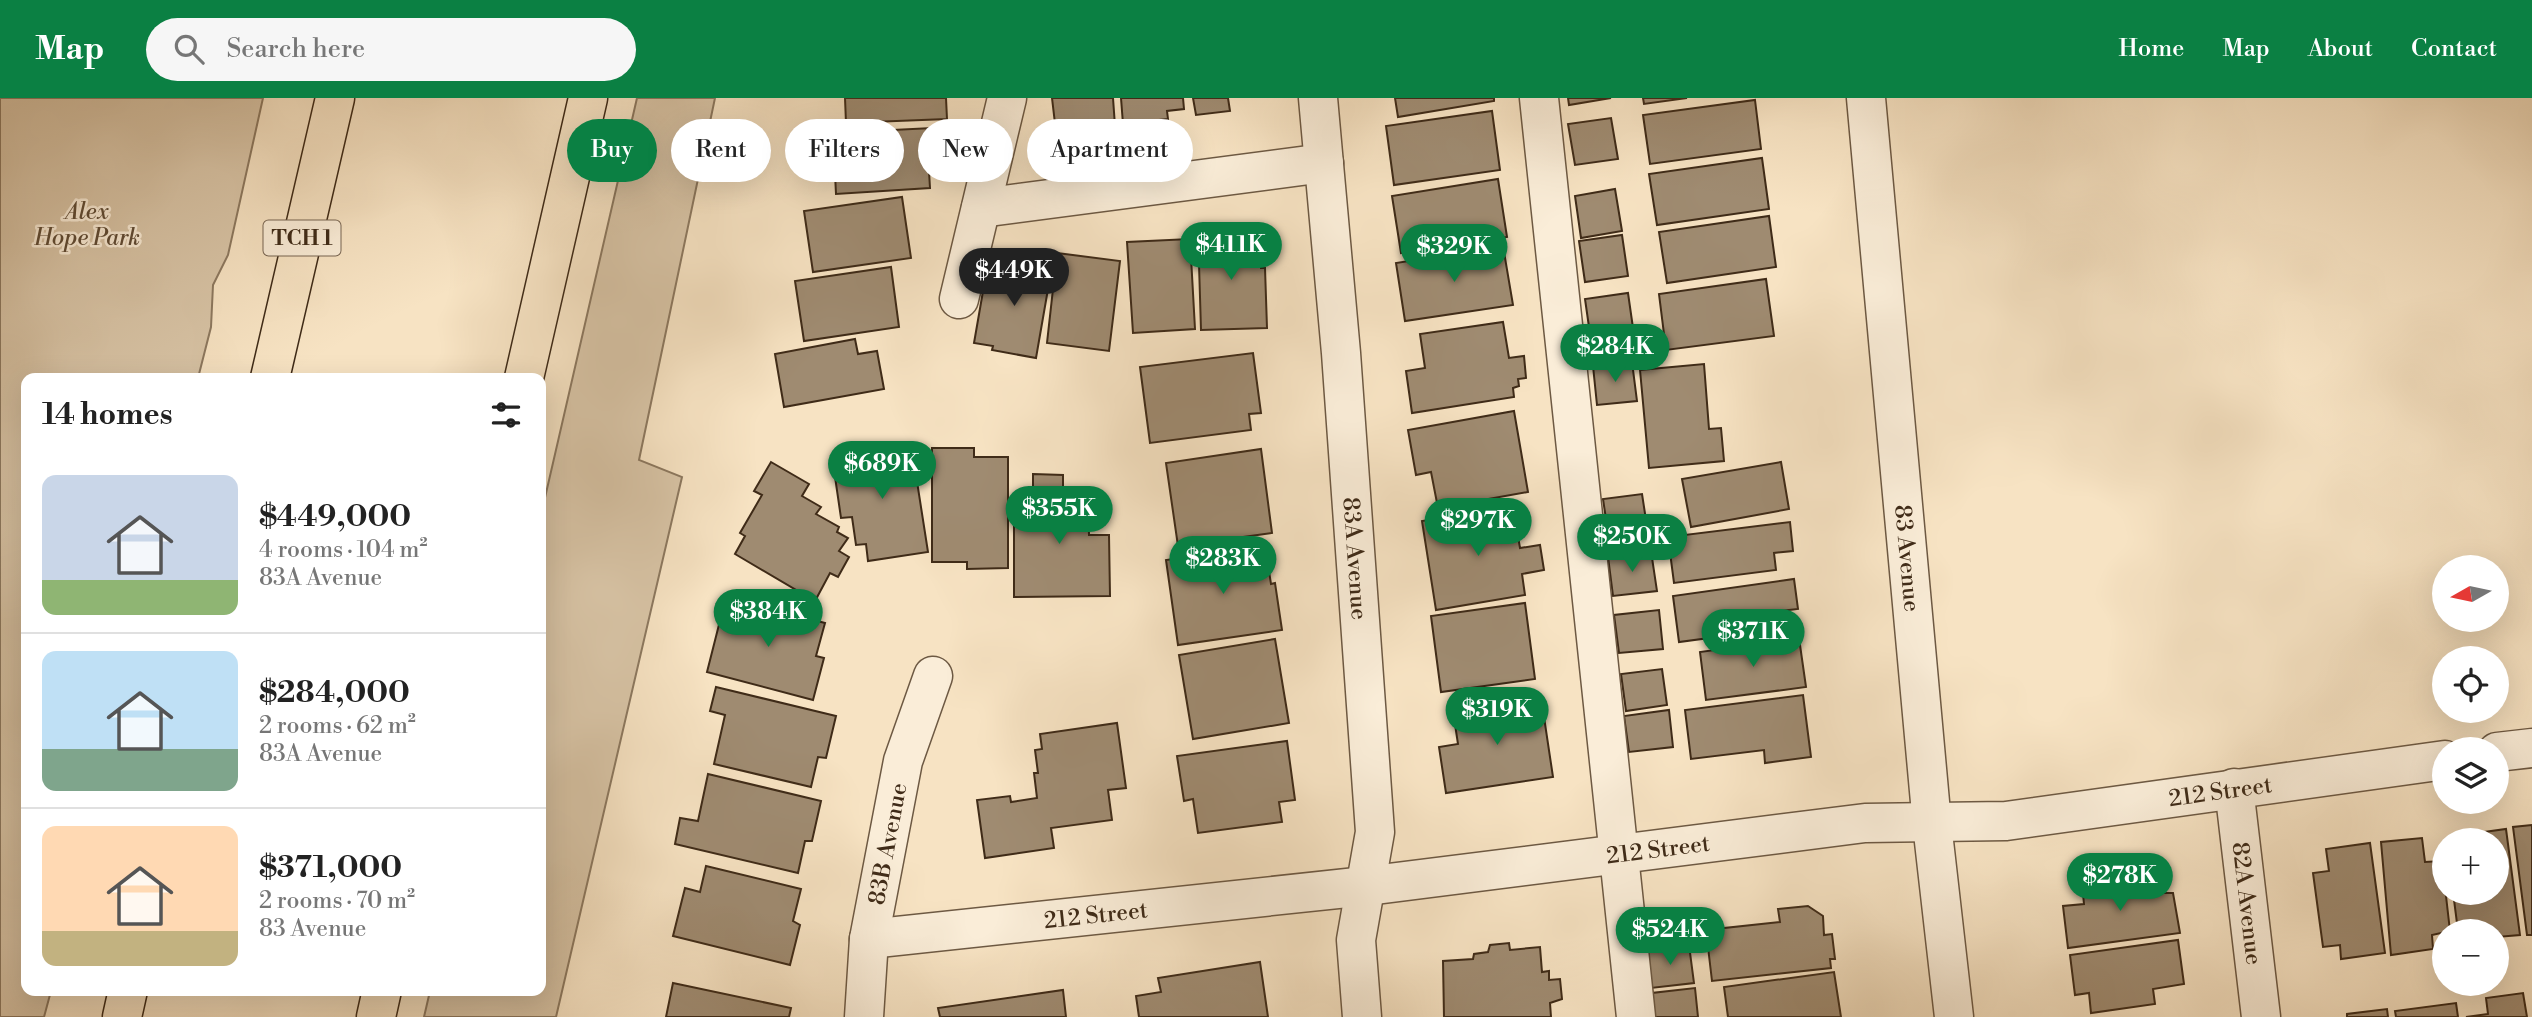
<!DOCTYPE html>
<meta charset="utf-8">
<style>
:root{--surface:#fff;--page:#f6f6f6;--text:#222;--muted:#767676;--line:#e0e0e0;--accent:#0b8043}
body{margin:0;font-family:"Libre Bodoni",serif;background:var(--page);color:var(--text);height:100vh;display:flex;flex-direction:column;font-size:26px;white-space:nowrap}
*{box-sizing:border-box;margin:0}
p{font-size:23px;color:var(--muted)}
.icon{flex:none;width:38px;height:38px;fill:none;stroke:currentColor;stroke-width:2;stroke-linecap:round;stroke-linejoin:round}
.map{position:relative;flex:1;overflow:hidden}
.side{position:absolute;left:21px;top:275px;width:525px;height:623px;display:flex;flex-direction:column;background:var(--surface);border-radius:14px;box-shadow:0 7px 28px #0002}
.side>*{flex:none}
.top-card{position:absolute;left:567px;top:21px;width:665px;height:63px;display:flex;gap:14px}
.needle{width:46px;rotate:261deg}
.buttons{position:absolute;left:2432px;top:457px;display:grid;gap:14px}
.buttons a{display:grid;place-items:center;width:77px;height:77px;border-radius:50%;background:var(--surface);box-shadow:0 7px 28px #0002;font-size:35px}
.price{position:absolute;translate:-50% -60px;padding:0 16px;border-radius:24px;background:var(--accent);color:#fff;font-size:23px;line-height:46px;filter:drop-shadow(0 2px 4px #0008)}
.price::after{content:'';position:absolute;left:50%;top:42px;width:21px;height:16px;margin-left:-10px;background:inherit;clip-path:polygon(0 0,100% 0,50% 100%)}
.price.selected{background:#222;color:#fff}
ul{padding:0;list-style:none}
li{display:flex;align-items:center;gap:21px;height:175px;padding:0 21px}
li+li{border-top:2px solid var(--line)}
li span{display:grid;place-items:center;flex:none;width:196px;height:140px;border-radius:14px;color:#555}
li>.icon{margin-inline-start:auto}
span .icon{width:84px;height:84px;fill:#fffc;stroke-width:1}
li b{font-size:30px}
h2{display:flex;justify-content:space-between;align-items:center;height:84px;padding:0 21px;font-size:30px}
.pill{padding:0 24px;border-radius:32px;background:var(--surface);box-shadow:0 7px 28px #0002;font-size:24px;line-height:63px}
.pill.selected{background:var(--accent);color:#fff}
header{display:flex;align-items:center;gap:42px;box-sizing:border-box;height:98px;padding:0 35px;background:var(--accent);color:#fff}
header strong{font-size:33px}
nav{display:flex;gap:38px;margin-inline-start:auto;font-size:24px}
.search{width:490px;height:63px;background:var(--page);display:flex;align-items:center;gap:18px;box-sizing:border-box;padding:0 24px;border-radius:38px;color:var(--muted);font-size:26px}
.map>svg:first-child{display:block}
.green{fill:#d8c4a6;stroke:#8c785f;stroke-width:2}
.building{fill:#9f8b71;stroke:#3f2b18;stroke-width:2}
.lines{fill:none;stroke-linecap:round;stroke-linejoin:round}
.minor-casing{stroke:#6d5943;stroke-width:41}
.highway-casing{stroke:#3f2b18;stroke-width:41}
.minor{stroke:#faedd8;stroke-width:38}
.highway{stroke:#f7e3c3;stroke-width:38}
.labels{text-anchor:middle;stroke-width:5;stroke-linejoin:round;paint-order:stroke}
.shield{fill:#faedd8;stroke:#776552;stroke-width:2}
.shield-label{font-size:21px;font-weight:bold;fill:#3f2b18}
.park-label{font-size:23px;font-style:italic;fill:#5e4a34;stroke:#faedd8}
.street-label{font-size:23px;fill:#3f2b18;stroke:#faedd8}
</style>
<header>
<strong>Map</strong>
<div class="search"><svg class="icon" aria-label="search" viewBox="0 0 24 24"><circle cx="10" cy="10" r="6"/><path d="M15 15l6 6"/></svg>Search here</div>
<nav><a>Home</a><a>Map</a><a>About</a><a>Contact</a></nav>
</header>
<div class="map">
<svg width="2532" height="919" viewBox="0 0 2532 919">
<rect width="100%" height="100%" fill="#f7e3c3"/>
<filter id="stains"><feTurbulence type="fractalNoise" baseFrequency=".00286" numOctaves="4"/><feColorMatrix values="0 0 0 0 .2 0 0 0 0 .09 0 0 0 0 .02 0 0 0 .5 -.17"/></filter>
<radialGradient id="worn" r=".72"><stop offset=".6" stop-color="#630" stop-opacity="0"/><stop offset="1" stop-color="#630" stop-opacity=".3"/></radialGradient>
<!-- green -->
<g class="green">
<polygon points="0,0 263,0 228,157 213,187 211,229 198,280 26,280 26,892 51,893 44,919 0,919"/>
<polygon points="637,0 715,0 639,362 682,379 556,919 424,919 430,893 541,892 541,417"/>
</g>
<!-- building -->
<g class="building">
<polygon points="845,0 946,0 947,21 846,25"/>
<polygon points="1052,0 1113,0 1115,28 1056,34"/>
<polygon points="1121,0 1183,0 1184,11 1167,13 1168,21 1123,26"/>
<polygon points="1193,0 1228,0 1230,13 1196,17"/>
<polygon points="1395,0 1494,0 1494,3 1398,19"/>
<polygon points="1568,0 1611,0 1569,7"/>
<polygon points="1643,0 1687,0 1644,6"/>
<polygon points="1755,2 1761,51 1650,66 1643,17"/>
<polygon points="1492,13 1500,72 1394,87 1386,28"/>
<polygon points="1611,20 1618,61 1575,67 1568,26"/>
<polygon points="932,30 935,73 929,73 930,90 836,96 833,35"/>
<polygon points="1762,60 1769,111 1657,127 1649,76"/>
<polygon points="1498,81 1507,139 1401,155 1392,98"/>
<polygon points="1615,91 1622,133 1581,140 1575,98"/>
<polygon points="902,99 911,160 813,174 804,113"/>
<polygon points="1769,118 1776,169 1667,185 1659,134"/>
<polygon points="1245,132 1245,147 1260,147 1261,170 1265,170 1267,230 1201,232 1198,133"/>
<polygon points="1622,137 1628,178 1585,184 1579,143"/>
<polygon points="1190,141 1195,231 1133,235 1127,144"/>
<polygon points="1503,148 1513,207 1405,223 1396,165"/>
<polygon points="1057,155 1120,163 1109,253 1047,245"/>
<polygon points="1006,161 1052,168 1036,260 992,252 993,248 974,245 986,176 994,178 995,170 1004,171"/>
<polygon points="891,169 899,229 804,243 795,183"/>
<polygon points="1766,181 1774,238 1666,252 1659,196"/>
<polygon points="1628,195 1634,237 1591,243 1585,201"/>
<polygon points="1503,224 1509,260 1524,258 1526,280 1518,281 1519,288 1513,290 1514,299 1412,315 1406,273 1425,270 1420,236"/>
<polygon points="855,241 858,256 877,253 884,291 784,309 775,256"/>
<polygon points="1253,255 1261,315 1249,316 1251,332 1150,345 1140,269"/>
<polygon points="1632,264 1637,303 1597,307 1593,268"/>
<polygon points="1704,266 1709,331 1721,330 1724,363 1649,370 1640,272"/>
<polygon points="1514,313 1528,394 1438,410 1431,374 1416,377 1408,332"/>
<polygon points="911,345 928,454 868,463 866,446 856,447 852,419 841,420 832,358"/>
<polygon points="932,350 974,350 974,359 1008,359 1008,470 967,471 967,464 932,464"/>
<polygon points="1261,351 1272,435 1178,448 1166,365"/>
<polygon points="771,364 809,386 802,398 821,409 816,416 839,429 837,434 848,440 839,453 849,459 838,479 830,475 815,503 735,456 745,438 740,435 762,397 754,393"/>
<polygon points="1781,364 1789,411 1691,429 1682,381"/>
<polygon points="1033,376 1063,377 1063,394 1088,394 1089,437 1109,437 1110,498 1014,499 1014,415 1033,415"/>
<polygon points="1642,396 1648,435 1609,441 1603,401"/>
<polygon points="1513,409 1520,450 1540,447 1544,472 1522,476 1525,497 1436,512 1422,423"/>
<polygon points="1790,424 1793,453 1774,455 1776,472 1674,485 1668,439"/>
<polygon points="1265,448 1271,486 1275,485 1282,532 1178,547 1166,462"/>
<polygon points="1651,453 1657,493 1613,498 1608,459"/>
<polygon points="1794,481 1798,511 1781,513 1783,530 1679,544 1673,498"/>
<polygon points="726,499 825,525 816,558 824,560 813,602 707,574"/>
<polygon points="1525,505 1535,581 1441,594 1431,518"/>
<polygon points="1659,512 1663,551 1619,555 1614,517"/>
<polygon points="1799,540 1806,589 1706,602 1700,554"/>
<polygon points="1275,541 1289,625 1193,641 1179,557"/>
<polygon points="1662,571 1667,607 1626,613 1621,576"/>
<polygon points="716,589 836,618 826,660 818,659 811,689 714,666 725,617 710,613"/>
<polygon points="1803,597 1811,659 1765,665 1764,652 1691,661 1685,612"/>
<polygon points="1541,599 1553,679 1446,695 1439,649 1458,646 1453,613"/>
<polygon points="1669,612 1673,649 1629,654 1624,618"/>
<polygon points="1117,625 1126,690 1108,692 1112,722 1051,730 1054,750 985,760 977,702 1010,698 1011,704 1037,700 1034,675 1038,675 1035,652 1042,651 1040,636"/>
<polygon points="1287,643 1295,702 1279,704 1282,724 1198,735 1193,701 1184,703 1177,658"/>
<polygon points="708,676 821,703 812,743 805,743 798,775 675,746 680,720 698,723"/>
<polygon points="2532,727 2532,837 2527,837 2513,729"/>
<polygon points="2506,731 2520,837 2497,839 2497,833 2458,833 2453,794 2497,794 2497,742 2463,742 2462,737"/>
<polygon points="2422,740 2425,764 2442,763 2450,833 2432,837 2433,851 2391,857 2381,744"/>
<polygon points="2370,745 2385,855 2341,861 2340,847 2323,849 2313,775 2329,773 2326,751"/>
<polygon points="706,768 801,791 793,823 800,827 790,867 673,838 685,790 700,794"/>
<polygon points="2152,779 2152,795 2173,795 2180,835 2068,850 2063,808 2084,806 2082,786"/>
<polygon points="1808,808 1823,818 1824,837 1832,836 1835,861 1830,861 1831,870 1712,883 1706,832 1780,824 1778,811"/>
<polygon points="2178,842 2184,886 2153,891 2155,906 2091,915 2089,895 2075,897 2070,857"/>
<polygon points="1509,845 1510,852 1540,849 1542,874 1549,873 1549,882 1560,881 1562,901 1550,905 1551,919 1444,919 1443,863 1473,861 1474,856 1488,854 1490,847"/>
<polygon points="1689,847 1694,885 1651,890 1647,852"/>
<polygon points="1260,864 1268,919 1139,919 1136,898 1161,894 1158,880"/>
<polygon points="1834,874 1841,919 1728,919 1724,889"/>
<polygon points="673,885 791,910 789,919 666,919"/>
<polygon points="1695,890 1698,919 1655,919 1652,895"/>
<polygon points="1063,892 1066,919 940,919 938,910"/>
<polygon points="2523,895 2527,919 2466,919 2488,916 2486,900"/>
<polygon points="2456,905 2458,919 2396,919 2395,913"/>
<polygon points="2387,911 2388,919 2347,919 2347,916"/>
</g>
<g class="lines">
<defs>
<g id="minor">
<path id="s1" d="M 1318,0 L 1341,255 L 1375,734 L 1356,842 L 1362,919"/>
<polyline points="1539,0 1636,919"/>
<path id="s2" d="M 1866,0 L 1932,726 L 1954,919"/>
<polyline points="981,110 1324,65"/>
<polyline points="959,201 1007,0"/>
<polyline points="2497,654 2532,650"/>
<path id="s3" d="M 2234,690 L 2261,919"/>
<path id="s4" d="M 869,841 L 1366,788 L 1865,725 L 2006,723 L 2445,662"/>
<path id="s5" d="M 864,919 L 869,841 L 903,663 L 933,578"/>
</g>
<g id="highway">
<polyline points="270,280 335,0"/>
<polyline points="524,280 588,0"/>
<polyline points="122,919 128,892"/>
<polyline points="376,919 382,892"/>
</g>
</defs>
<!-- minor casing -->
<use href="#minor" class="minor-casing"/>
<!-- highway casing -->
<use href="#highway" class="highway-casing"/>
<!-- minor -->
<use href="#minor" class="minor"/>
<!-- highway -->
<use href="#highway" class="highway"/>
</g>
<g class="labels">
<!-- shield labels -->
<rect class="shield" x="263.5" y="122.5" width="77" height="35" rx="5"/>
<g class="shield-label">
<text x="302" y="147">TCH 1</text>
</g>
<!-- park labels -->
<g class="park-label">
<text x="87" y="121">Alex<tspan x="87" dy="26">Hope Park</tspan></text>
</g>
<!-- street labels -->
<g class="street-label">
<text dy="8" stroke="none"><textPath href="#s1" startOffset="462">83A Avenue</textPath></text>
<text dy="8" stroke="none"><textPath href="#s2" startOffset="462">83 Avenue</textPath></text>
<text dy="8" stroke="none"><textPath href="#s4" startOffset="1360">212 Street</textPath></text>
<text dy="8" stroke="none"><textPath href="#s5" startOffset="175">83B Avenue</textPath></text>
<text dy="8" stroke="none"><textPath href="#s4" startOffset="794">212 Street</textPath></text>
<text dy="8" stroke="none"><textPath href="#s3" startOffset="116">82A Avenue</textPath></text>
<text dy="8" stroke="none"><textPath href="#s4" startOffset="228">212 Street</textPath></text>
</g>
</g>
<rect width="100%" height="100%" filter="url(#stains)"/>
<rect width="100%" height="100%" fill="url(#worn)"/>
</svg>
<div class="buttons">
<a><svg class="needle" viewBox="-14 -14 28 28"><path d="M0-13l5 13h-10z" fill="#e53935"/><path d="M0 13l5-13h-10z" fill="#767676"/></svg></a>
<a><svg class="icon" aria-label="locate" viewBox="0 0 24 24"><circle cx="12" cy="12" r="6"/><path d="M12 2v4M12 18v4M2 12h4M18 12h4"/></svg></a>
<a><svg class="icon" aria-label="layers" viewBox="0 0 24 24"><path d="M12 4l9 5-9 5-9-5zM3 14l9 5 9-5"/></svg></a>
<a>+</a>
<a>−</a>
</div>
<b class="price" style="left:1231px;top:184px">$411K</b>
<b class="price" style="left:1454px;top:186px">$329K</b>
<b class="price selected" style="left:1014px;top:210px">$449K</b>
<b class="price" style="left:1615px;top:286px">$284K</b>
<b class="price" style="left:882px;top:403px">$689K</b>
<b class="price" style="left:1059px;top:448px">$355K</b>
<b class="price" style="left:1478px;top:460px">$297K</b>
<b class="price" style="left:1632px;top:476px">$250K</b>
<b class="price" style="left:1223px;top:498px">$283K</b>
<b class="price" style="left:768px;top:551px">$384K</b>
<b class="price" style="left:1753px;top:571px">$371K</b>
<b class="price" style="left:1497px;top:649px">$319K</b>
<b class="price" style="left:2120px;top:815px">$278K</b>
<b class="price" style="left:1670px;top:869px">$524K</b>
<div class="top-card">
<a class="pill selected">Buy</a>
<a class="pill">Rent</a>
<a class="pill">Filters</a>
<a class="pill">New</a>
<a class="pill">Apartment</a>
</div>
<section class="side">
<h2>14 homes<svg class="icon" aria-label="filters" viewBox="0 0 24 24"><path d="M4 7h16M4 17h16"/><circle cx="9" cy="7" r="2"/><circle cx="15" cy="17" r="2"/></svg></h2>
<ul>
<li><span style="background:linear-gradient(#c9d6e8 75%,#8fb573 0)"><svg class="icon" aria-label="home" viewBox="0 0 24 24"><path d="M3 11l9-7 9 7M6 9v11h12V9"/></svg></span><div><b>$449,000</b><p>4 rooms · 104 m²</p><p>83A Avenue</p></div></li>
<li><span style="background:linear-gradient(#bfe0f5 70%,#7fa58c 0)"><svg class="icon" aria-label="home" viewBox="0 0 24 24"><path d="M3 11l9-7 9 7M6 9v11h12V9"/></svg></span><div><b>$284,000</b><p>2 rooms · 62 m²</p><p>83A Avenue</p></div></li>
<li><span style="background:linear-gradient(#ffd9b3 75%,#c2b280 0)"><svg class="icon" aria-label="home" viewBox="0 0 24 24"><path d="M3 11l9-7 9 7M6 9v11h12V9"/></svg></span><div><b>$371,000</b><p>2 rooms · 70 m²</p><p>83 Avenue</p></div></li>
</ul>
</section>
</div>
